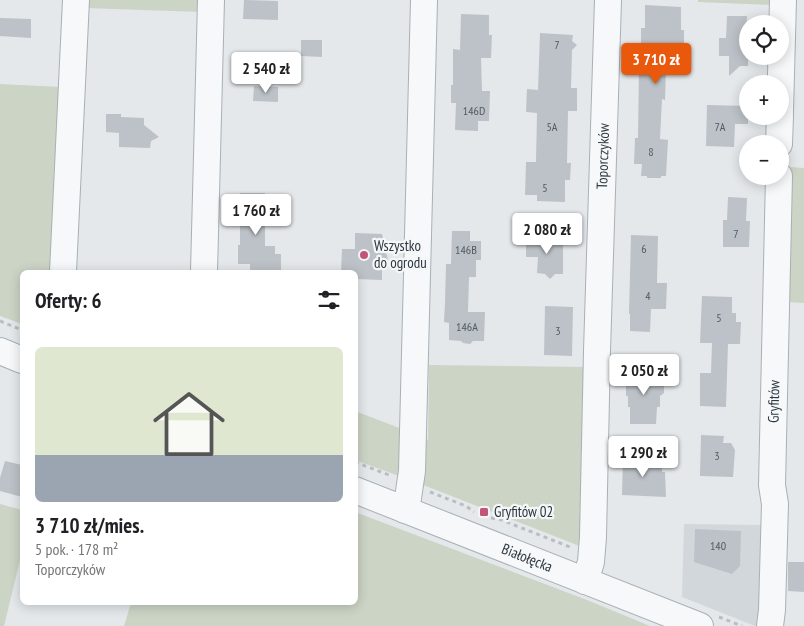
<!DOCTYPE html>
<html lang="pl">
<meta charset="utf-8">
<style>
:root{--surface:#fff;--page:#f2f2f2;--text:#202124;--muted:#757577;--line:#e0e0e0;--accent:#ea580c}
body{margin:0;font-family:"PT Sans Narrow",sans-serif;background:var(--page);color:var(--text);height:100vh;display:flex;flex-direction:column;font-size:19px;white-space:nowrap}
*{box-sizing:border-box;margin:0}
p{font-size:16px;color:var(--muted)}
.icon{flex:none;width:28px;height:28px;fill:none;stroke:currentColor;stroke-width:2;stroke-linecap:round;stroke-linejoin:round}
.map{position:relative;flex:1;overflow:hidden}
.panel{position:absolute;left:20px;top:270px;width:338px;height:335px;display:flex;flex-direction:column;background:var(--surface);border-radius:8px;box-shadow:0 2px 12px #0003}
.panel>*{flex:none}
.buttons{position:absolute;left:739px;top:15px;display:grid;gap:10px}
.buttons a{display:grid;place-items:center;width:50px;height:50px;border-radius:50%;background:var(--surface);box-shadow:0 2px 12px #0003;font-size:25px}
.price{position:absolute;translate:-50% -42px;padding:0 11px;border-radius:5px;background:#fff;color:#222;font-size:16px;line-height:32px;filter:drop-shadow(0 1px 2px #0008)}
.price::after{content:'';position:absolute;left:50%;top:30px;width:15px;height:11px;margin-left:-8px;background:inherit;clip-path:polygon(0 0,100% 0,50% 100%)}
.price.on{background:var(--accent);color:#fff}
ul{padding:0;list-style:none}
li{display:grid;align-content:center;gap:10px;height:265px;padding:0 15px}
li+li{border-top:1px solid var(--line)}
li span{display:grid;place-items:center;height:155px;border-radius:8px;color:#555}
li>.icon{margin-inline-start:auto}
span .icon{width:90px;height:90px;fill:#fffc;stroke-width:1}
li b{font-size:21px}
h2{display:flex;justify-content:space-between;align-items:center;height:60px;padding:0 15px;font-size:21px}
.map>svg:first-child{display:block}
.built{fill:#d2d7dc}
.green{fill:#ccd4c6}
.building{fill:#bcc2c7}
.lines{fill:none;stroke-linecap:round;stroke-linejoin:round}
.minor-casing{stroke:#a9b0b5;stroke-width:28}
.path{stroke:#babec2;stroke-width:3;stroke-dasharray:4 4;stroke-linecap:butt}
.minor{stroke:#f6f8f9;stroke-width:26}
.poi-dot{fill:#c35678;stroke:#f4f6f8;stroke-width:2}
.labels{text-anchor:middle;stroke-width:4.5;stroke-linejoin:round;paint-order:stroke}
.number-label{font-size:12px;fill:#515a62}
.street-label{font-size:15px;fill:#2d3841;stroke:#f4f6f8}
.poi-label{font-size:15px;fill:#2d3841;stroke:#f4f6f8;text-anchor:start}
</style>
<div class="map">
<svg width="804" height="626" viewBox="0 0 804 626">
<rect width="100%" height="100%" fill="#e4e8eb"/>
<!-- built -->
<polygon class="built" points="684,524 769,525 758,626 755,626 682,597"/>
<!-- green -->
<g class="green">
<polygon points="84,0 202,0 202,12 84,8"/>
<polygon points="698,0 773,0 773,5 698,2"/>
<polygon points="0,84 61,87 54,272 22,272 22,324 0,316"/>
<polygon points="791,167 804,168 804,303 788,302"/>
<polygon points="429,365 588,367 582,547 418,483 422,437 428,440"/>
<polygon points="355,411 402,429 402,477 355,460"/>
<polygon points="0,504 22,510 22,552 4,626 0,626"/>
<polygon points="355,512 587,600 650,626 124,626 131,603 355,602"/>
</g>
<!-- building -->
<g class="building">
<polygon points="244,0 278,1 278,20 243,19"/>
<polygon points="645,5 681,7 681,30 684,30 684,53 670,53 670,68 666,68 665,100 662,99 660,139 668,140 666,176 661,176 661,178 647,178 647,176 641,176 642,164 634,164 635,138 638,138 639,66 641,66 641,28 645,28"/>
<polygon points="461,14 489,15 489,35 492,35 491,58 481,58 482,91 490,91 489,121 478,121 478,131 455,130 456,103 451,103 451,85 453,85 453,49 460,50"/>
<polygon points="727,16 747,16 746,39 748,39 748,66 740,66 729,76 729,56 719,56 719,38 726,38"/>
<polygon points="0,18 31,19 31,38 0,36"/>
<polygon points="540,33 573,35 572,41 577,45 572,50 571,88 577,88 577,111 568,111 567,163 571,163 570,180 565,180 565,202 537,201 537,195 525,195 526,162 536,162 537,113 526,112 527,89 538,90"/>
<polygon points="301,40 322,40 322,57 301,56"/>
<polygon points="254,86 278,87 278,102 253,101"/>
<polygon points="707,105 748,106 748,124 735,124 734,147 706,146"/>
<polygon points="106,114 121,114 121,117 144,118 144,125 159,137 151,141 150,148 119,147 119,133 106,132"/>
<polygon points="240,193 265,193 265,246 275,246 275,254 281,254 281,272 250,272 250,264 238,264 238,245 240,245"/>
<polygon points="728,197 747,198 746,221 750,221 749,247 723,247 723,220 727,220"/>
<polygon points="452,231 470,231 470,241 481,241 481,260 476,260 476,277 469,277 468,312 485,312 484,341 473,341 470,344 463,343 461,341 449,340 449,323 444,322 445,303 446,264 451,264"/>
<polygon points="355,233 382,234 388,260 382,260 382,280 355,279 355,272 341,272 342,249 355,249"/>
<polygon points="631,235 658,236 657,283 667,283 666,309 651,309 650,332 630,331 630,314 629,314"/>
<polygon points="526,237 563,238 563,274 555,274 550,279 545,274 537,273 538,257 526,257"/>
<polygon points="702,296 732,297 732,313 736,313 736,322 741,322 740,344 728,344 726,407 700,406 700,373 711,373 712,343 700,343"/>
<polygon points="545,306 573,307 572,356 544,355"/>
<polygon points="628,370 660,371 660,382 664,385 664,393 660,396 660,407 657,407 656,424 630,424 630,407 628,407 628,396 626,396 626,381 628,381"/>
<polygon points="701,435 724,436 723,443 731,443 735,450 733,477 700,476"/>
<polygon points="623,458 662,460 662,472 665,472 666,497 622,495"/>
<polygon points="5,461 22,465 22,497 0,491 0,478"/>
<polygon points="695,529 741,531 740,566 732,574 694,562"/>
<polygon points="788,562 804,562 804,592 788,591"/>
</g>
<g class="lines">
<defs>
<g id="minor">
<polyline points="780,111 783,0"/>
<polyline points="779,144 780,116"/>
<polyline points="63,272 76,0"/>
<polyline points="204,272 211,0"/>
<polyline points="0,351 22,360"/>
<path id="s1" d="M 355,490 L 700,626"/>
<polyline points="405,510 408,498 412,471 424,0"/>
<path id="s2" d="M 585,581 L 591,562 L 593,537 L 597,351 L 608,0"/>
<path id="s3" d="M 770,626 L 772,610 L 775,504 L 772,485 L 779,176"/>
</g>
</defs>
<!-- minor casing -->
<use href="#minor" class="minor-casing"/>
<!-- path -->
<g class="path">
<polyline points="0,321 22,330"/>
<polyline points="355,462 389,475"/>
<polyline points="430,492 466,506 474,512"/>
<polyline points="491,518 499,519 570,547"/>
<polyline points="719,617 742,626"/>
</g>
<!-- minor -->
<use href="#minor" class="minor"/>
</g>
<!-- markers -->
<g class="poi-dot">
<circle cx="364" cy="255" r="5"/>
<rect x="479" y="507" width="10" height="10" rx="2.5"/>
</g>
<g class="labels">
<!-- number labels -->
<g class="number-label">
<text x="557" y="49">7</text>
<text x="474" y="115">146D</text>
<text x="552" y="131">5A</text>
<text x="720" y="131">7A</text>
<text x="651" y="156">8</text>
<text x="545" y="192">5</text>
<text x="736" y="238">7</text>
<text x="644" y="253">6</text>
<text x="466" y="254">146B</text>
<text x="648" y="300">4</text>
<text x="719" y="322">5</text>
<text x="467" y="331">146A</text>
<text x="558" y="335">3</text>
<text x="717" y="460">3</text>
<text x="718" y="550">140</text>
</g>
<!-- street labels -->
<g class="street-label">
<text dy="5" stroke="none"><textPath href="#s2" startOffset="426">Toporczyków</textPath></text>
<text dy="5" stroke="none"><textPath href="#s3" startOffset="225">Gryfitów</textPath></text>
<text dy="5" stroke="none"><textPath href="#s1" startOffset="185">Białołęcka</textPath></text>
</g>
<!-- poi labels -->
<g class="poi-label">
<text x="374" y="251">Wszystko<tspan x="374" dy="17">do ogrodu</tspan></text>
<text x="494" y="517">Gryfitów 02</text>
</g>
</g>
</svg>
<div class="buttons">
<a><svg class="icon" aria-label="locate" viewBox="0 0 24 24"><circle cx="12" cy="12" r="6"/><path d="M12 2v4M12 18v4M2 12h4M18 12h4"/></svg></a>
<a>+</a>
<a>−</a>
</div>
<b class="price on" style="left:656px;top:85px">3 710 zł</b>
<b class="price" style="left:266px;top:94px">2 540 zł</b>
<b class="price" style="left:256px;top:236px">1 760 zł</b>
<b class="price" style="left:547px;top:255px">2 080 zł</b>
<b class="price" style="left:644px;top:396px">2 050 zł</b>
<b class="price" style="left:643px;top:478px">1 290 zł</b>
<section class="panel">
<h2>Oferty: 6<svg class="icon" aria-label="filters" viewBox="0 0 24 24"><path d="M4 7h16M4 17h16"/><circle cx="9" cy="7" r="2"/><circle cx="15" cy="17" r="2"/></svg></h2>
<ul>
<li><span style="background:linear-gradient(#dfe7d0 70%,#9aa5b1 0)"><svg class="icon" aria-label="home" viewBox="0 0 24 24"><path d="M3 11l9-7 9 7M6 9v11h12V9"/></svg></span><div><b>3 710 zł/mies.</b><p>5 pok. · 178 m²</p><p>Toporczyków</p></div></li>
</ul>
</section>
</div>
